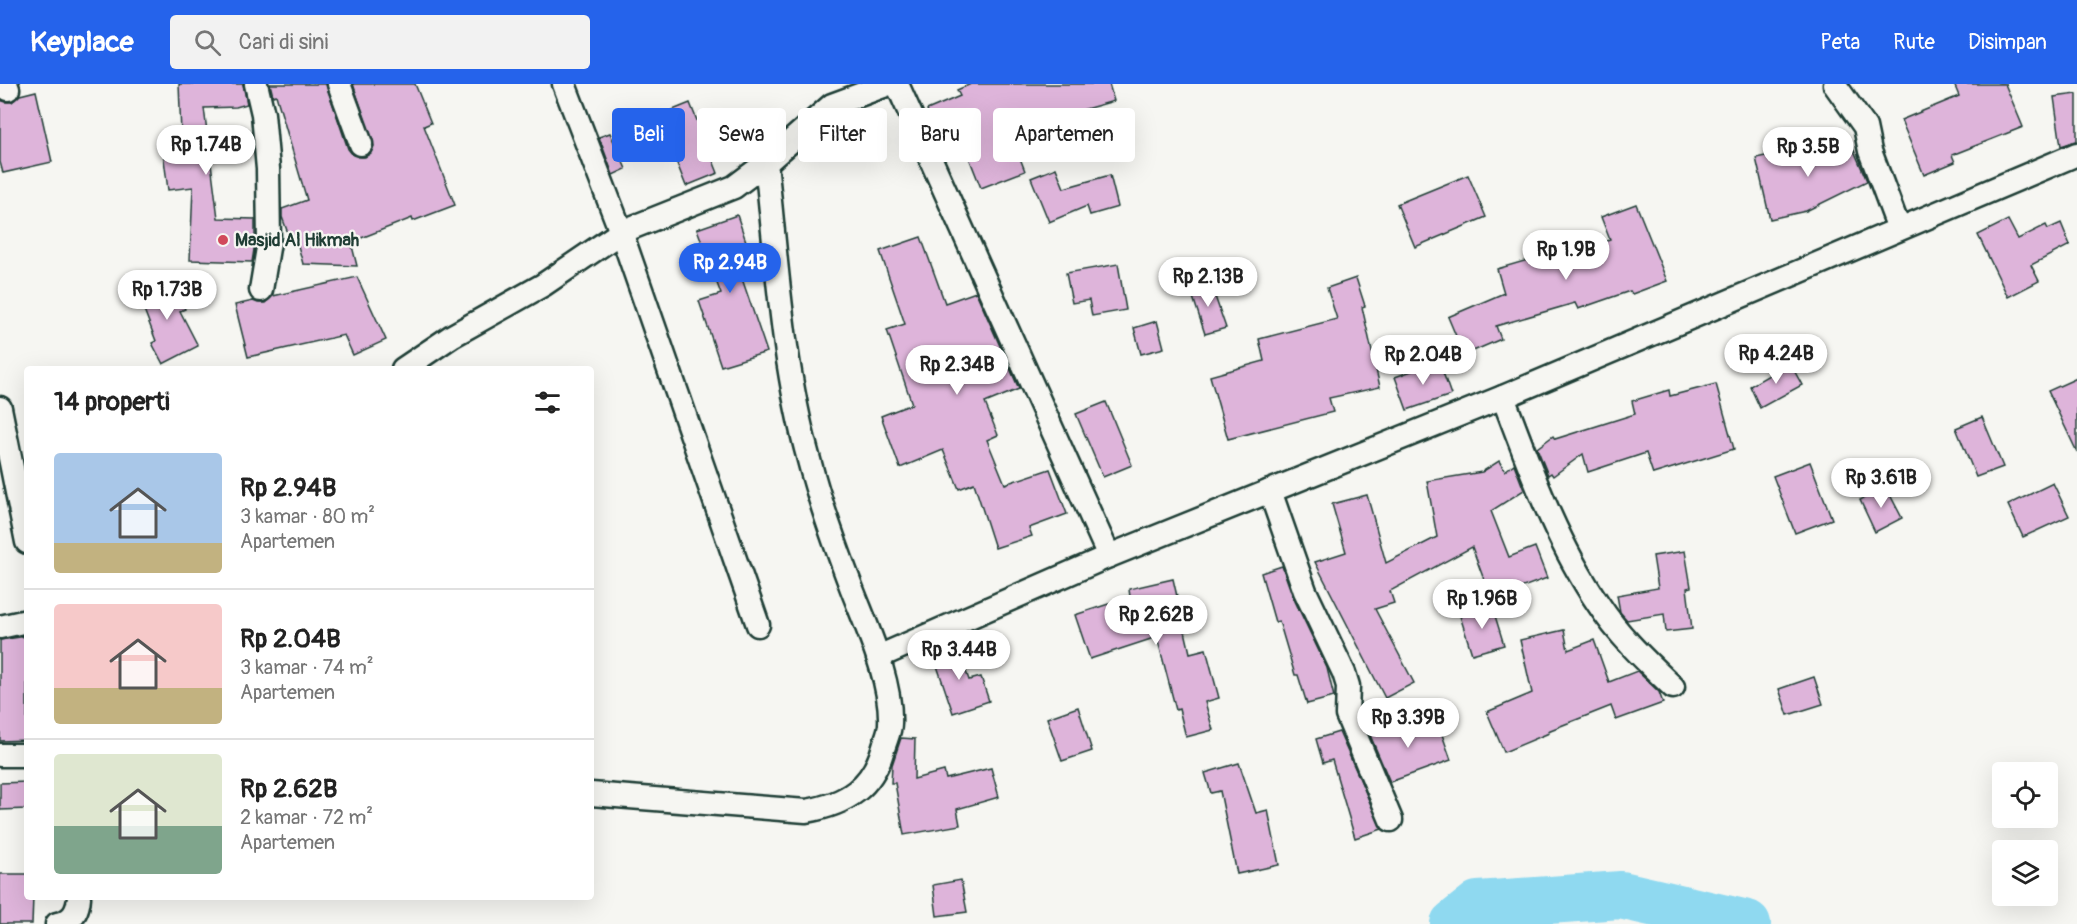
<!DOCTYPE html>
<html lang="id">
<meta charset="utf-8">
<style>
:root{--surface:#fff;--page:#f2f2f2;--text:#222;--muted:#767676;--line:#e0e0e0;--accent:#2563eb}
body{margin:0;font-family:Pangolin,sans-serif;background:var(--page);color:var(--text);height:100vh;display:flex;flex-direction:column;font-size:22px;white-space:nowrap}
*{box-sizing:border-box;margin:0}
p{font-size:20px;color:var(--muted)}
.icon{flex:none;width:33px;height:33px;fill:none;stroke:currentColor;stroke-width:2;stroke-linecap:round;stroke-linejoin:round}
.map{position:relative;flex:1;overflow:hidden}
.details{position:absolute;left:24px;top:282px;width:570px;height:534px;display:flex;flex-direction:column;background:var(--surface);border-radius:6px;box-shadow:0 6px 24px #0002}
.details>*{flex:none}
.hud{position:absolute;left:612px;top:24px;width:570px;height:54px;display:flex;gap:12px}
.fabs{position:absolute;left:1992px;top:678px;display:grid;gap:12px}
.fabs a{display:grid;place-items:center;width:66px;height:66px;border-radius:6px;background:var(--surface);box-shadow:0 6px 24px #0002;font-size:30px}
.price{position:absolute;translate:-50% -51px;padding:0 14px;border-radius:21px;background:#fff;color:#222;font-size:20px;line-height:39px;filter:drop-shadow(0 2px 3px #0008)}
.price::after{content:'';position:absolute;left:50%;top:36px;width:18px;height:14px;margin-left:-9px;background:inherit;clip-path:polygon(0 0,100% 0,50% 100%)}
.price.on{background:var(--accent);color:#fff}
ul{padding:0;list-style:none}
li{display:flex;align-items:center;gap:18px;height:150px;padding:0 30px}
li+li{border-top:2px solid var(--line)}
li span{display:grid;place-items:center;flex:none;width:168px;height:120px;border-radius:6px;color:#555}
li>.icon{margin-inline-start:auto}
span .icon{width:72px;height:72px;fill:#fffc;stroke-width:1}
li b{font-size:26px}
h2{display:flex;justify-content:space-between;align-items:center;height:72px;padding:0 30px;font-size:26px}
.tag{padding:0 21px;border-radius:6px;background:var(--surface);box-shadow:0 6px 24px #0002;font-size:21px;line-height:54px}
.tag.on{background:var(--accent);color:#fff}
header{display:flex;align-items:center;gap:36px;box-sizing:border-box;height:84px;padding:0 30px;background:var(--accent);color:#fff}
header strong{font-size:28px}
nav{display:flex;gap:33px;margin-inline-start:auto;font-size:21px}
.search{width:420px;height:54px;background:var(--page);display:flex;align-items:center;gap:15px;box-sizing:border-box;padding:0 21px;border-radius:6px;color:var(--muted);font-size:22px}
.map>svg:first-child{display:block}
.lines{fill:none;stroke-linecap:round;stroke-linejoin:round}
.river{stroke:#8fd9f0;stroke-width:48}
.building{fill:#deb4da;stroke:#1f3d34;stroke-width:1.5}
.street-casing{stroke:#1f3d34;stroke-width:27}
.street{stroke:#f6f6f2;stroke-width:22}
.poi-dot{fill:#d1495b;stroke:#f6f6f2;stroke-width:2}
.labels{text-anchor:middle;stroke-width:4.5;stroke-linejoin:round;paint-order:stroke}
.poi-label{font-size:18px;font-weight:bold;fill:#1f3d34;stroke:#f6f6f2;text-anchor:start}
</style>
<header>
<strong>Keyplace</strong>
<div class="search"><svg class="icon" aria-label="search" viewBox="0 0 24 24"><circle cx="10" cy="10" r="6"/><path d="M15 15l6 6"/></svg>Cari di sini</div>
<nav><a>Peta</a><a>Rute</a><a>Disimpan</a></nav>
</header>
<div class="map">
<svg width="2077" height="840" viewBox="0 0 2077 840">
<rect width="100%" height="100%" fill="#f6f6f2"/>
<filter id="ink" filterUnits="userSpaceOnUse"><feTurbulence type="fractalNoise" baseFrequency=".0167" numOctaves="2"/><feDisplacementMap in="SourceGraphic" scale="12" xChannelSelector="R" yChannelSelector="G"/><feConvolveMatrix kernelMatrix="1 2 1 2 8 2 1 2 1" color-interpolation-filters="sRGB"/></filter>
<g filter="url(#ink)">
<g class="lines">
<!-- river -->
<polyline class="river" points="1454,840 1478,821 1621,811 1747,840"/>
</g>
<!-- building -->
<g class="building">
<polygon points="179,0 243,0 247,20 236,23 204,24 218,134 255,135 255,159 252,178 190,176 193,103 168,106 161,52 181,50"/>
<polygon points="270,0 326,0 348,65 353,71 359,73 365,73 371,69 374,62 353,0 415,0 431,39 424,42 455,121 413,137 412,134 351,158 357,182 303,180 297,158 292,160 282,133 282,125 307,116 276,11 273,12"/>
<polygon points="971,0 1109,0 1114,17 1050,35 1048,28 1008,43 1025,87 981,104 964,61 945,69 927,26 960,12 957,6"/>
<polygon points="1954,0 2005,0 2023,43 1952,71 1955,78 1924,91 1901,36 1959,12"/>
<polygon points="36,7 52,78 3,89 0,78 0,16 6,18 12,18 20,11"/>
<polygon points="2077,10 2077,57 2061,62 2054,13"/>
<polygon points="690,19 718,89 686,102 658,32"/>
<polygon points="610,49 626,85 613,91 599,53"/>
<polygon points="1849,55 1867,97 1806,127 1770,135 1756,74 1801,64 1804,77"/>
<polygon points="1056,84 1064,104 1110,91 1118,123 1090,131 1087,122 1049,138 1031,94"/>
<polygon points="1468,91 1486,133 1415,163 1397,120"/>
<polygon points="1636,120 1667,197 1632,210 1630,207 1578,225 1575,219 1496,242 1501,255 1464,271 1448,233 1504,209 1497,185 1548,170 1550,176 1610,156 1601,133"/>
<polygon points="737,131 751,172 736,177 767,268 721,282 699,217 721,210 697,145"/>
<polygon points="2008,136 2018,155 2046,141 2048,145 2061,139 2070,161 2031,181 2039,197 2008,213 1978,151"/>
<polygon points="921,153 945,219 976,208 1019,305 985,319 998,351 987,356 1005,400 1050,385 1067,430 1029,444 1032,452 995,464 974,399 959,405 943,366 900,384 881,332 912,320 887,246 905,240 880,167"/>
<polygon points="1118,180 1126,226 1092,232 1089,216 1072,219 1066,189"/>
<polygon points="357,193 386,256 353,271 344,251 248,273 235,221 253,217 258,219 265,219 273,212"/>
<polygon points="1356,194 1365,222 1362,223 1380,303 1329,314 1333,328 1228,355 1210,292 1264,277 1259,255 1337,235 1327,204"/>
<polygon points="173,196 185,225 180,227 198,262 163,280 152,259 156,257 138,210"/>
<polygon points="1210,198 1226,244 1205,250 1190,204"/>
<polygon points="1157,237 1164,264 1141,270 1134,244"/>
<polygon points="1439,277 1451,311 1407,326 1395,293"/>
<polygon points="1790,279 1802,301 1760,324 1750,302"/>
<polygon points="2077,294 2077,368 2048,307"/>
<polygon points="1716,300 1734,365 1653,390 1646,369 1588,388 1583,370 1553,392 1551,389 1548,391 1537,364 1553,352 1555,355 1635,330 1632,317 1669,306 1670,312"/>
<polygon points="1106,318 1132,381 1103,393 1076,330"/>
<polygon points="1982,333 2003,383 1976,393 1956,344"/>
<polygon points="1499,377 1505,387 1514,380 1524,406 1491,427 1509,473 1535,463 1547,494 1491,515 1472,463 1390,507 1394,519 1375,525 1414,599 1385,614 1315,478 1346,468 1332,420 1367,411 1386,479 1437,453 1427,397 1482,388"/>
<polygon points="1810,378 1832,435 1795,449 1773,392"/>
<polygon points="2053,399 2069,432 2023,453 2008,421"/>
<polygon points="1886,403 1902,434 1875,448 1860,416"/>
<polygon points="1685,467 1691,503 1687,504 1692,545 1666,548 1664,530 1627,536 1620,528 1617,511 1658,504 1653,472"/>
<polygon points="1282,482 1293,513 1327,584 1334,613 1307,620 1298,591 1295,591 1279,537 1275,538 1261,489"/>
<polygon points="1173,495 1190,569 1206,565 1219,614 1205,618 1213,646 1186,653 1179,625 1176,626 1157,553 1090,575 1075,531 1130,513 1129,505"/>
<polygon points="1492,522 1504,561 1472,570 1460,532"/>
<polygon points="1564,546 1568,566 1594,556 1609,598 1637,587 1659,608 1663,619 1616,636 1611,622 1548,647 1549,649 1504,668 1487,628 1532,609 1520,556"/>
<polygon points="27,552 27,656 0,657 0,556"/>
<polygon points="957,562 969,596 981,593 989,617 953,629 933,570"/>
<polygon points="1814,593 1823,620 1788,631 1779,605"/>
<polygon points="1078,623 1092,667 1062,677 1047,634"/>
<polygon points="1399,634 1405,650 1438,639 1451,676 1390,698 1367,644"/>
<polygon points="1339,648 1382,745 1355,754 1332,676 1323,679 1316,655"/>
<polygon points="901,654 915,655 914,695 944,687 946,695 991,684 999,713 957,725 960,741 904,751 895,699 891,699 892,681"/>
<polygon points="1239,679 1256,729 1268,726 1279,781 1237,790 1220,707 1211,709 1205,689"/>
<polygon points="27,698 27,725 0,726 0,699"/>
<polygon points="0,790 27,790 27,813 33,813 32,840 0,840"/>
<polygon points="961,796 967,828 937,832 933,801"/>
</g>
<g class="lines">
<defs>
<g id="street">
<polyline points="6,0 8,5"/>
<polyline points="256,0 263,30 268,85 269,158 261,206"/>
<polyline points="339,0 361,60"/>
<polyline points="564,0 621,148 758,541"/>
<polyline points="897,0 1109,472"/>
<polyline points="1835,1 1865,43 1870,67 1899,145"/>
<polyline points="403,285 452,252 543,201 621,148 734,103 766,79 832,21 889,0"/>
<path d="M 1503,313 C 1530,384 1556,458 1599,521 C 1619,552 1646,577 1673,603"/>
<polyline points="0,324 27,458"/>
<polyline points="1270,407 1305,507 1344,589 1348,602 1347,631 1391,736"/>
<polyline points="0,543 27,537"/>
<polyline points="878,573 1109,472 1503,313 2077,70"/>
<polyline points="0,671 27,671"/>
<path d="M 591,710 L 806,727 C 847,720 873,703 884,662 C 886,655 890,647 890,640 C 892,597 867,544 852,505 C 836,463 820,419 809,376 C 782,279 777,178 766,79"/>
<path d="M 57,840 C 72,837 78,828 79,813"/>
</g>
</defs>
<!-- street casing -->
<use href="#street" class="street-casing"/>
<!-- street -->
<use href="#street" class="street"/>
</g>
</g>
<!-- markers -->
<circle class="poi-dot" cx="223" cy="156" r="6"/>
<g class="labels">
<!-- poi labels -->
<g class="poi-label">
<text x="235" y="162">Masjid Al Hikmah</text>
</g>
</g>
</svg>
<div class="fabs">
<a><svg class="icon" aria-label="locate" viewBox="0 0 24 24"><circle cx="12" cy="12" r="6"/><path d="M12 2v4M12 18v4M2 12h4M18 12h4"/></svg></a>
<a><svg class="icon" aria-label="layers" viewBox="0 0 24 24"><path d="M12 4l9 5-9 5-9-5zM3 14l9 5 9-5"/></svg></a>
</div>
<b class="price" style="left:206px;top:92px">Rp 1.74B</b>
<b class="price" style="left:1808px;top:94px">Rp 3.5B</b>
<b class="price" style="left:1566px;top:197px">Rp 1.9B</b>
<b class="price on" style="left:730px;top:210px">Rp 2.94B</b>
<b class="price" style="left:1208px;top:224px">Rp 2.13B</b>
<b class="price" style="left:167px;top:237px">Rp 1.73B</b>
<b class="price" style="left:1776px;top:301px">Rp 4.24B</b>
<b class="price" style="left:1423px;top:302px">Rp 2.04B</b>
<b class="price" style="left:957px;top:312px">Rp 2.34B</b>
<b class="price" style="left:1881px;top:425px">Rp 3.61B</b>
<b class="price" style="left:1482px;top:546px">Rp 1.96B</b>
<b class="price" style="left:1156px;top:562px">Rp 2.62B</b>
<b class="price" style="left:959px;top:597px">Rp 3.44B</b>
<b class="price" style="left:1408px;top:665px">Rp 3.39B</b>
<div class="hud">
<a class="tag on">Beli</a>
<a class="tag">Sewa</a>
<a class="tag">Filter</a>
<a class="tag">Baru</a>
<a class="tag">Apartemen</a>
</div>
<section class="details">
<h2>14 properti<svg class="icon" aria-label="filters" viewBox="0 0 24 24"><path d="M4 7h16M4 17h16"/><circle cx="9" cy="7" r="2"/><circle cx="15" cy="17" r="2"/></svg></h2>
<ul>
<li><span style="background:linear-gradient(#a9c7e8 75%,#c2b280 0)"><svg class="icon" aria-label="home" viewBox="0 0 24 24"><path d="M3 11l9-7 9 7M6 9v11h12V9"/></svg></span><div><b>Rp 2.94B</b><p>3 kamar · 80 m²</p><p>Apartemen</p></div></li>
<li><span style="background:linear-gradient(#f6c9c9 70%,#c2b280 0)"><svg class="icon" aria-label="home" viewBox="0 0 24 24"><path d="M3 11l9-7 9 7M6 9v11h12V9"/></svg></span><div><b>Rp 2.04B</b><p>3 kamar · 74 m²</p><p>Apartemen</p></div></li>
<li><span style="background:linear-gradient(#dfe7d0 60%,#7fa58c 0)"><svg class="icon" aria-label="home" viewBox="0 0 24 24"><path d="M3 11l9-7 9 7M6 9v11h12V9"/></svg></span><div><b>Rp 2.62B</b><p>2 kamar · 72 m²</p><p>Apartemen</p></div></li>
</ul>
</section>
</div>
